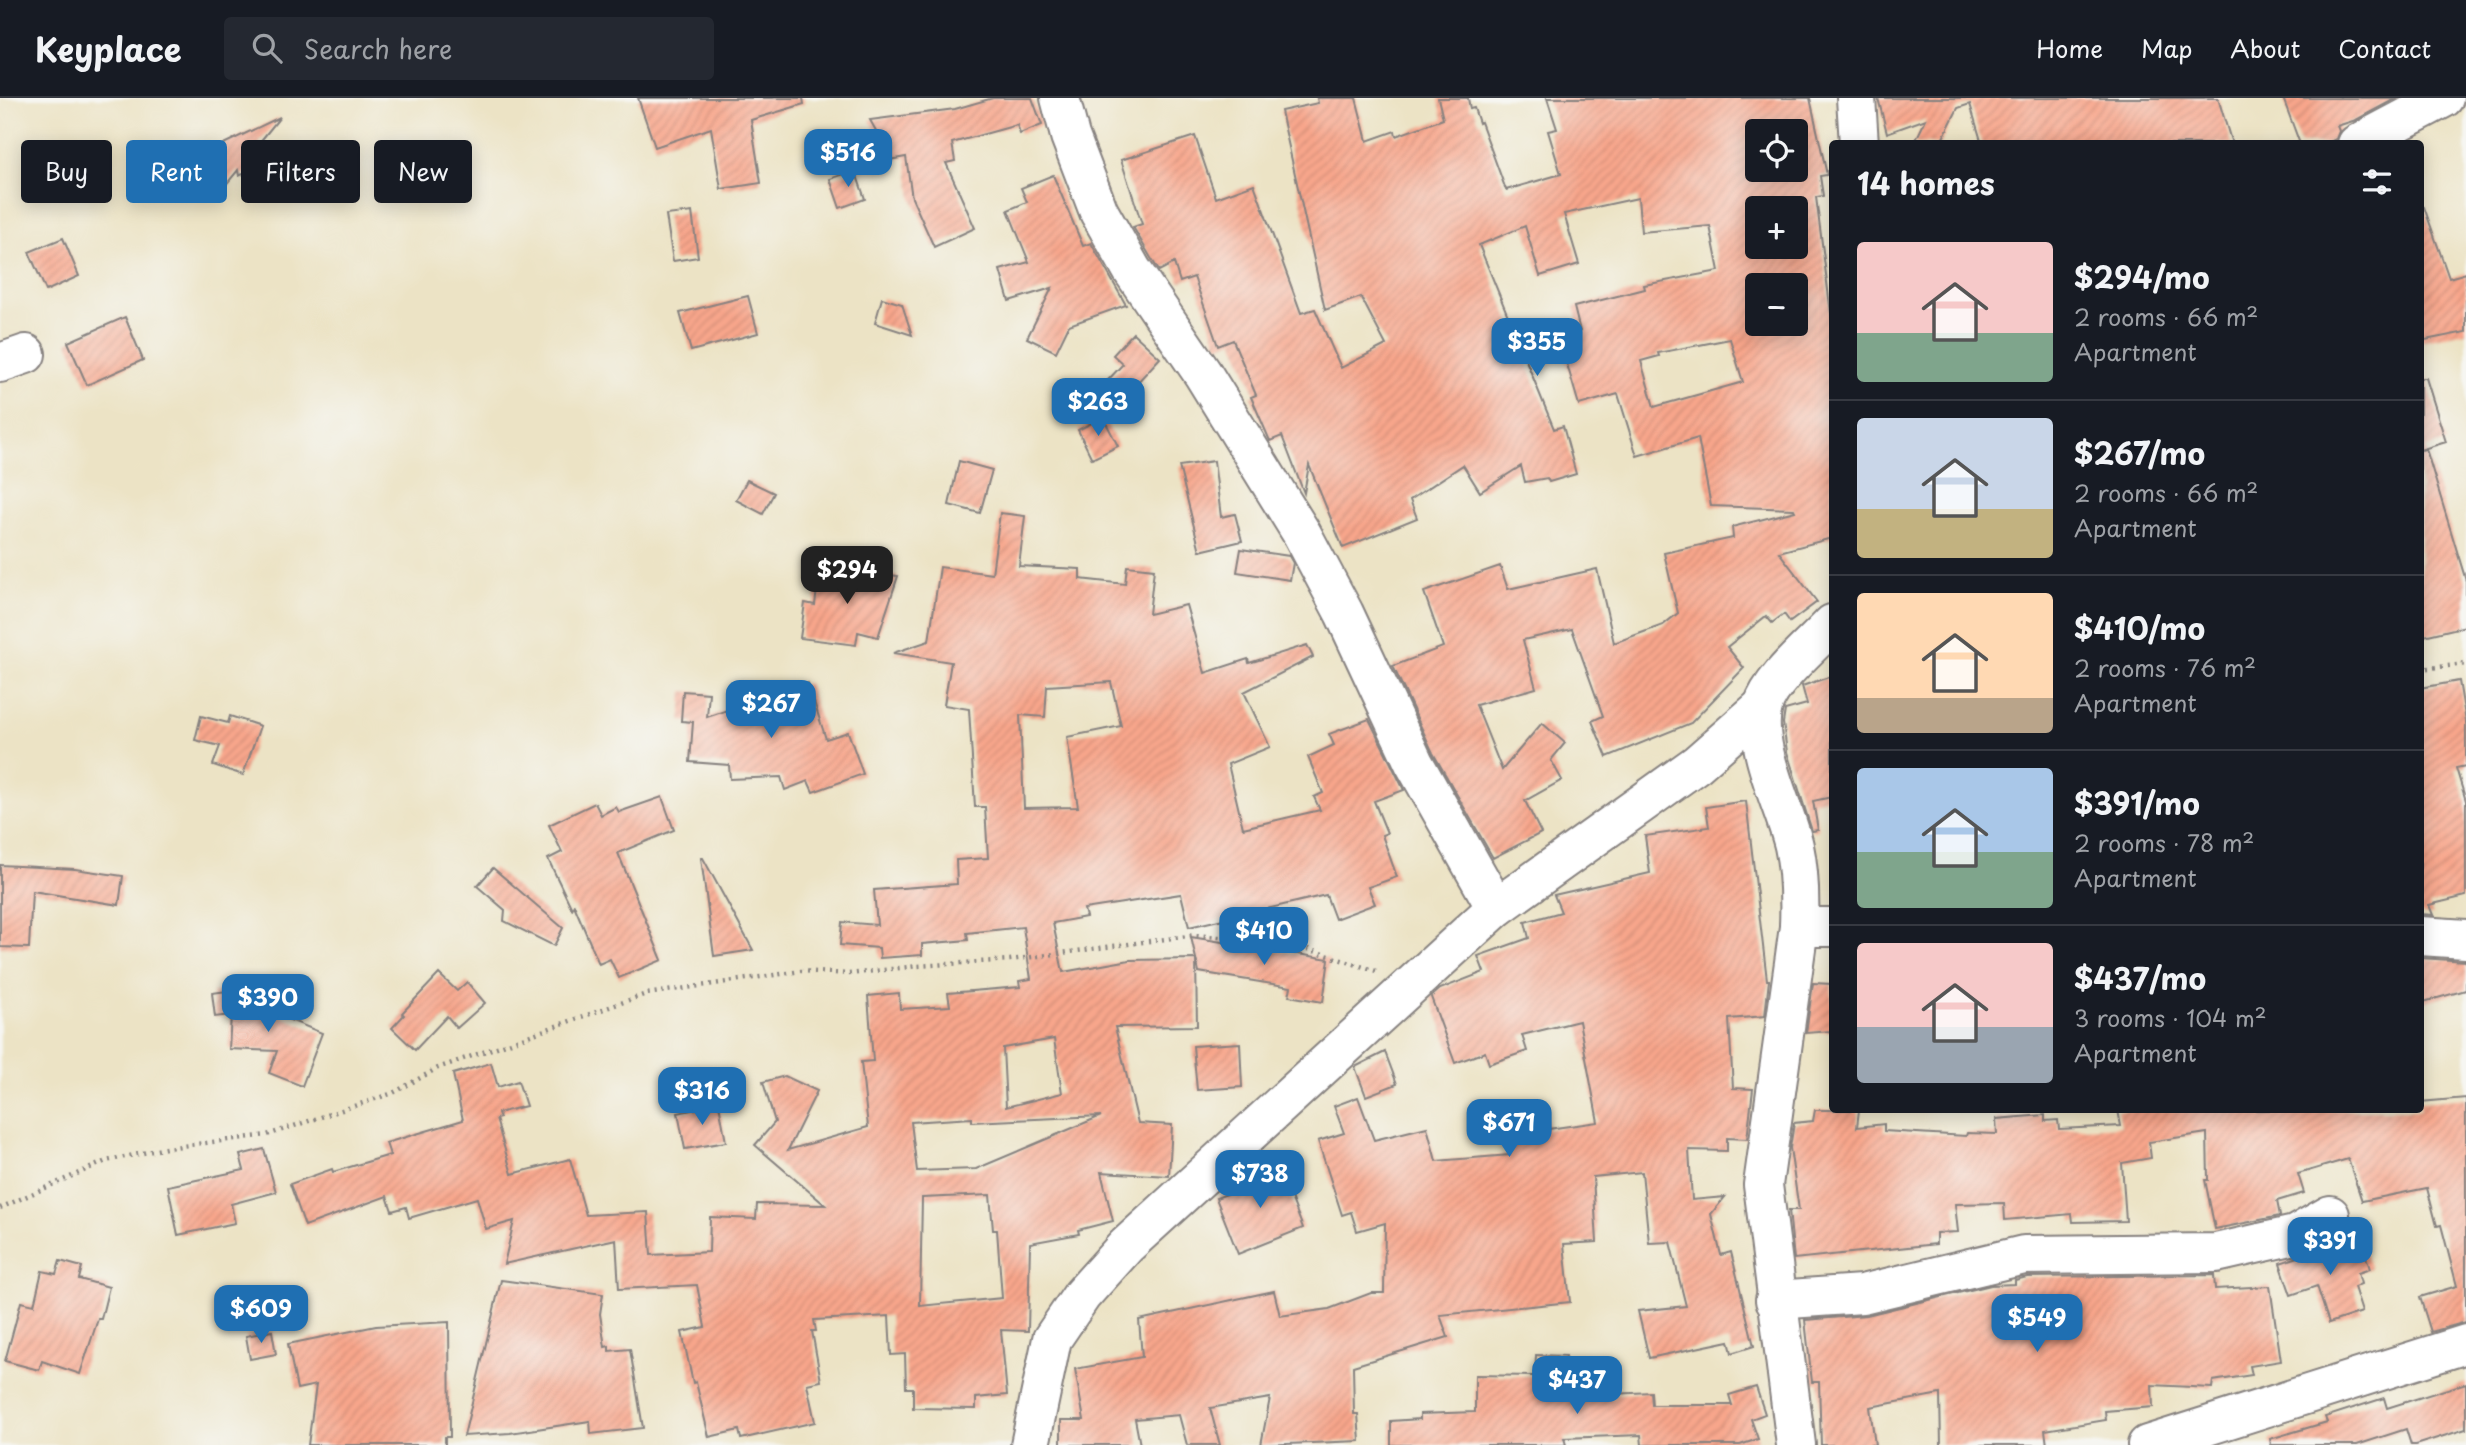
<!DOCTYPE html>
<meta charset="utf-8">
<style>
:root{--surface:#171b24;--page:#242831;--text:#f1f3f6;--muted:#9ea1a6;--line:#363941;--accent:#1f6fb2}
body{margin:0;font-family:"Playpen Sans",sans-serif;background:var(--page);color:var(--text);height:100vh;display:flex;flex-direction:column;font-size:26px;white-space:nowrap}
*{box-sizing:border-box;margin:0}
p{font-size:23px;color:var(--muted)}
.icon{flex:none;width:38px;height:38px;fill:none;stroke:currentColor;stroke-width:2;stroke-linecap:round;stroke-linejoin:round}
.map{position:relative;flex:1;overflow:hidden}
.sheet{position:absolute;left:1829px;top:42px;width:595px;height:973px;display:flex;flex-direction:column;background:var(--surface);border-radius:7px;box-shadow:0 4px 18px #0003}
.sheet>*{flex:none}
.top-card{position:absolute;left:21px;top:42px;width:665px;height:63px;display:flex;gap:14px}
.controls{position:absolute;left:1745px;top:21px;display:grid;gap:14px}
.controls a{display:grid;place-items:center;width:63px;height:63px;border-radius:7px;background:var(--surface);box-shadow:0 4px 18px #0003;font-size:35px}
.price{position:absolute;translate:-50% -60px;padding:0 16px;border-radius:14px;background:var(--accent);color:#fff;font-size:23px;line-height:46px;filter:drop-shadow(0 2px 4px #0008)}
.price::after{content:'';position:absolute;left:50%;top:42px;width:21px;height:16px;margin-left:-10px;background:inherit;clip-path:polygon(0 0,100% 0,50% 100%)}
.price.current{background:#222;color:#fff}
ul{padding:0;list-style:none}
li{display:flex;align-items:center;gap:21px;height:175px;padding:0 28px}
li+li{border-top:2px solid var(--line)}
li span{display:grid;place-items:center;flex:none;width:196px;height:140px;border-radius:7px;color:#555}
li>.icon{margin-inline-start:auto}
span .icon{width:84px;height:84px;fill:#fffc;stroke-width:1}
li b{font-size:30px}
h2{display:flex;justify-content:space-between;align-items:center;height:84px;padding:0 28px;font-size:30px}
.tag{padding:0 24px;border-radius:7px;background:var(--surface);box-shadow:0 4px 18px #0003;font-size:24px;line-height:63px}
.tag.current{background:var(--accent);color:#fff}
header{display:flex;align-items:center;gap:42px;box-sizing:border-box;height:98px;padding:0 35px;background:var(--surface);border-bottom:2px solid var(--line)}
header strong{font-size:33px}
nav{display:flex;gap:38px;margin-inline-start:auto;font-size:24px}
.search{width:490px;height:63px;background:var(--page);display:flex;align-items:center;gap:18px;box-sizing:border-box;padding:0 24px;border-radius:7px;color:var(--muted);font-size:26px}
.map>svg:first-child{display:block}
.building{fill:url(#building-hatch);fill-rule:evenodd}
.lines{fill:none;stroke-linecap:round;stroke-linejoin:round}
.minor-casing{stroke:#878280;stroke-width:42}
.major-casing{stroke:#878280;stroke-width:42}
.path{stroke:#878280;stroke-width:4.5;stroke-dasharray:2 5;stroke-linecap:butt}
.minor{stroke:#fff;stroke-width:38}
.major{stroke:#fff;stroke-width:38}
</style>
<header>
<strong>Keyplace</strong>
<div class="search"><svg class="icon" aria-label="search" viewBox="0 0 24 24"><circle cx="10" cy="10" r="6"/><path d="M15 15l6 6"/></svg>Search here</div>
<nav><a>Home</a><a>Map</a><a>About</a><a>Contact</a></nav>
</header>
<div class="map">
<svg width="2466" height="1347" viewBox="0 0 2466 1347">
<defs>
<pattern id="building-hatch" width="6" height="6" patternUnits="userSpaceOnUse" patternTransform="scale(1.75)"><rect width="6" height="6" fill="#f8a68b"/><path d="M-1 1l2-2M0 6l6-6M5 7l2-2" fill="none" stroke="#d48f79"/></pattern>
</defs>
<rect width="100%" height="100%" fill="#f6f6f2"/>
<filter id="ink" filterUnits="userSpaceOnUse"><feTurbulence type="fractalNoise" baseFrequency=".0143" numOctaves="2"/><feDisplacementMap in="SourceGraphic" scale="14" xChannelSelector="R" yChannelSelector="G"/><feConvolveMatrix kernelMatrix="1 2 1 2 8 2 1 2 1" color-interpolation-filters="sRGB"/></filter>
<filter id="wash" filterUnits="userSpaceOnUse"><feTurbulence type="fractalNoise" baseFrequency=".00686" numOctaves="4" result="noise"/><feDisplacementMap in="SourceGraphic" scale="28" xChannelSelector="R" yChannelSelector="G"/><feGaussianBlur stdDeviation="1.57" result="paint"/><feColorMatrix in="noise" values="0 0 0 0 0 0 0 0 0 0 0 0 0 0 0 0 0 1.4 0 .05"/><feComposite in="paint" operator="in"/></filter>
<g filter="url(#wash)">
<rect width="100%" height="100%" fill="#ece3c5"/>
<g id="blocks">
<!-- building -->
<g class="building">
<polygon points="638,0 803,0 804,6 751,22 761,85 721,91 711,30 655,49"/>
<polygon points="993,0 1032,0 1042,27 1020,36 1017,27 952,45 955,63 946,65 975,130 934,149 912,100 906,59 883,63 879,38 870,22 955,11"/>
<path d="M 1317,0 L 1356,0 L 1367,43 L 1395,33 L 1396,38 L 1443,21 L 1438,0 L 1468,0 L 1470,11 L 1474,10 L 1479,25 L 1481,24 L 1506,92 L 1561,76 L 1548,33 L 1557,31 L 1547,0 L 1810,0 L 1827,77 L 1820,78 L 1823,98 L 1816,99 L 1832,223 L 1832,440 L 1779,454 L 1817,504 L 1790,524 L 1784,516 L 1772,525 L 1766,518 L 1727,549 L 1744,570 L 1691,625 L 1607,659 L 1592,623 L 1603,618 L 1572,531 L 1523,542 L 1536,590 L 1476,607 L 1502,672 L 1542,625 L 1565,645 L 1551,662 L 1562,682 L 1525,703 L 1541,735 L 1493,760 L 1433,655 L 1393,568 L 1443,549 L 1424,494 L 1500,468 L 1508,491 L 1597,471 L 1614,545 L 1663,527 L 1678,515 L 1664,455 L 1733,440 L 1732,429 L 1795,413 L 1794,411 L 1711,408 L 1698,340 L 1637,358 L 1618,296 L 1579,307 L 1559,239 L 1580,233 L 1574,209 L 1645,191 L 1644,187 L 1719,173 L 1710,128 L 1641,134 L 1638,100 L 1564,116 L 1579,166 L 1540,178 L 1525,128 L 1479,147 L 1554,331 L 1563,328 L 1576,376 L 1549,384 L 1547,380 L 1525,384 L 1521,368 L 1480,394 L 1463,367 L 1410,402 L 1417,420 L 1343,450 L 1309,367 L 1304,395 L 1282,338 L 1270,343 L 1251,299 L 1256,297 L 1233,242 L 1218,248 L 1194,179 L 1180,184 L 1174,165 L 1159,173 L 1151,160 L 1133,129 L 1142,126 L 1121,62 L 1195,38 L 1216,100 L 1254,86 L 1301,215 L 1315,211 L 1341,270 L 1386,247 L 1361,199 L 1325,212 L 1281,13 L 1318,5 ZM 1757,33 L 1796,33 L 1796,72 L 1757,72 ZM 1757,110 L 1796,110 L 1796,149 L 1757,149 ZM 1757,187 L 1796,187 L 1796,226 L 1757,226 ZM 1730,241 L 1743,284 L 1654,309 L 1641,263 L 1659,258 L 1658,255 Z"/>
<polygon points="1878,0 2218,0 2232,46 1982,46 1970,6 1958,10 1940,46 1914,46 1926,21 1887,35"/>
<polygon points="2283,0 2397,0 2356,22 2337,28 2339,33 2336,41 2326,46 2300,46"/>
<polygon points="280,19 259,45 268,64 239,78 238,72 225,88 188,63"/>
<polygon points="855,72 865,101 840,110 830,81"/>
<polygon points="1053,77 1083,148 1091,145 1126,207 1069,227 1056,254 1027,240 1052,190 1009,203 1000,172 1029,164 1008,112 1027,104 1021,90"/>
<polygon points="2424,109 2449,180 2466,175 2466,234 2420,243 2420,110"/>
<polygon points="692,114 698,159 673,163 666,117"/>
<polygon points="63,140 79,178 46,193 29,154"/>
<polygon points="748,198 758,235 691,253 680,215"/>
<polygon points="882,200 902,206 912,237 875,225"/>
<polygon points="125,219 143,262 87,287 68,244"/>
<polygon points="1133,235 1160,260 1110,314 1093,298 1123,266 1113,257"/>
<polygon points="2420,280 2426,280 2446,344 2420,352"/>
<polygon points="1103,319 1118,348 1092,361 1078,332"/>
<polygon points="2426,351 2466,483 2466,528 2420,539 2420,352"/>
<polygon points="959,363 992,372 980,415 949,407"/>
<polygon points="1214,363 1221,419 1235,416 1242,443 1200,453 1179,368"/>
<polygon points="747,382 774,395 763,416 736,402"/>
<path d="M 1000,415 L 1025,418 L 1019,468 L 1080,471 L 1080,481 L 1125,486 L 1127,468 L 1154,471 L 1149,516 L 1186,507 L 1205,575 L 1248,561 L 1249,565 L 1307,547 L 1313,559 L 1244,594 L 1270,649 L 1228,666 L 1243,730 L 1320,712 L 1314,699 L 1323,695 L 1308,659 L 1334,647 L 1329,636 L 1369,621 L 1404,692 L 1374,703 L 1387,735 L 1382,737 L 1397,779 L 1368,789 L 1375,806 L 1335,821 L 1326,797 L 1189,829 L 1181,796 L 1084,811 L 1086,819 L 1053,825 L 1063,874 L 1130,862 L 1196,861 L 1197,928 L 1115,929 L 1138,1025 L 1172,1027 L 1169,1078 L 1101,1074 L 1113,1123 L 1078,1132 L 1079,1136 L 1030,1145 L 1028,1233 L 1001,1232 L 1007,1297 L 976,1300 L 976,1311 L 913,1310 L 913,1290 L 906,1290 L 905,1256 L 891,1257 L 889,1218 L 814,1222 L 816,1233 L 812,1233 L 821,1283 L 807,1286 L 815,1324 L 741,1341 L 739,1332 L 709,1339 L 696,1284 L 693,1285 L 682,1234 L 705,1229 L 697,1187 L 619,1191 L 616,1141 L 504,1166 L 514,1123 L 486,1131 L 477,1100 L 409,1120 L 406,1109 L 392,1113 L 387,1098 L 305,1128 L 290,1086 L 332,1071 L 333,1074 L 390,1057 L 386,1045 L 463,1022 L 453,976 L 491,965 L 498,989 L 518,983 L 526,1008 L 498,1015 L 500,1020 L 496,1021 L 512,1076 L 570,1061 L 586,1117 L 648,1114 L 651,1157 L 709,1154 L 710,1119 L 756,1121 L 757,1106 L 825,1107 L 755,1047 L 775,1024 L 763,984 L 785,978 L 817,993 L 788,1052 L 868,1029 L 861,964 L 873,963 L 868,898 L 899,895 L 900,911 L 950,908 L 948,895 L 1020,889 L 1019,883 L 1031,881 L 1023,829 L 967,835 L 968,842 L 922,846 L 922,857 L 880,860 L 879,850 L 840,847 L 842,824 L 877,827 L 874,792 L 957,786 L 956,762 L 988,760 L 985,709 L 975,709 L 969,611 L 944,607 L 951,564 L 893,555 L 929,543 L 940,469 L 992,476 ZM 1111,584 L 1121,628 L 1067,639 L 1078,709 L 1024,710 L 1020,617 L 1045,619 L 1047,588 ZM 1054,941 L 1062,995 L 1006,1009 L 1003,950 ZM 1101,1018 L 976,1071 L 917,1073 L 911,1024 L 972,1020 L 972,1024 ZM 990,1097 L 993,1132 L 997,1132 L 1002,1200 L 920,1208 L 922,1100 Z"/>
<polygon points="1241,451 1289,458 1293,465 1290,482 1237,474"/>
<polygon points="820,468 898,478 878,539 858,534 856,547 800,540 805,505 815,507"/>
<polygon points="1832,578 1832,699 1813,703 1818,732 1812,733 1787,654 1783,625 1785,612 1807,606 1802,588"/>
<polygon points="2459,583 2466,624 2466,668 2456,670 2466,703 2466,798 2429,807 2433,817 2420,816 2420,590"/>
<polygon points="808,585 826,641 848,634 863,676 813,694 808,683 785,692 781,679 730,681 729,667 690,664 693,624 681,623 683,593 709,595 707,619"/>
<polygon points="201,618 228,625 230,618 260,628 243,677 213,667 220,648 195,642"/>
<polygon points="662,699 674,732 618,755 662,862 619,880 610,861 599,866 574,807 572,811 548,761 562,754 549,727 595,705 601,717 616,709 619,714"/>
<polygon points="1746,703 1767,882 1769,882 1765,918 1729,921 1733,990 1753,991 1747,1041 1727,1040 1727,1053 1689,1052 1692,1102 1725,1099 1711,1116 1721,1157 1731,1154 1754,1248 1732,1255 1729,1243 1649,1260 1638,1213 1686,1208 1670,1144 1649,1145 1642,1074 1593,1079 1597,1144 1564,1146 1570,1204 1440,1217 1448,1239 1353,1268 1354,1316 1358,1316 1360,1343 1261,1347 1270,1300 1210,1310 1220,1347 1187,1347 1179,1317 1135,1321 1140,1347 1061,1347 1061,1322 1084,1322 1075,1271 1142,1259 1139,1222 1274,1193 1280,1218 1329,1211 1371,1195 1384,1195 1385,1125 1357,1133 1351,1114 1342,1117 1318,1043 1344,1035 1334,1008 1358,999 1374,1042 1427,1029 1436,1063 1510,1057 1505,1026 1547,1020 1548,1031 1598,1024 1579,923 1522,937 1527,953 1489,966 1485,954 1455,965 1431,899 1440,891 1484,874 1478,858 1529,840 1525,824 1561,814 1554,797 1650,775 1645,738 1709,729 1706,709"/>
<polygon points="701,760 703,760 753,852 714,858"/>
<polygon points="0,767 75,771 123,778 119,807 32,793 29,850 0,849"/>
<polygon points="493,770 563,830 554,848 504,823 505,812 477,788"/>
<polygon points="1191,839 1329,861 1323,904 1289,898 1291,889 1199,874"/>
<polygon points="2420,860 2466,863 2466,892 2420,905"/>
<polygon points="439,876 457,893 467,884 485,905 457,930 447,918 415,952 392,930 404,917 402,915"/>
<polygon points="1813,885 1832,886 1832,933 1806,935"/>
<polygon points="256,889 258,909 322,935 302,988 269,975 277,953 229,951 231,917 215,919 212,895"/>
<polygon points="1240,945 1242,989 1197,992 1193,948"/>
<polygon points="1385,954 1397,986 1366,998 1355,969"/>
<polygon points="2466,1000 2466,1224 2431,1234 2420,1199 2457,1188 2441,1127 2437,1128 2427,1090 2362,1103 2348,1061 2298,1076 2304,1095 2277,1103 2280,1118 2215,1131 2205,1082 2208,1082 2207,1035 2149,1044 2151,1060 2122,1065 2126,1123 2073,1124 2072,1116 2005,1122 2004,1105 1955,1106 1958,1134 1936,1135 1936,1146 1794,1161 1789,1112 1799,1112 1790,1050 1794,1025 1813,1023 1815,1012 1859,1012 1857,1029 1884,1026 1884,1033 1966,1038 1967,1035 1997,1036 1996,1021 2045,1017 2045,1023 2058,1022 2059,1031 2121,1028 2118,1012 2420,1012 2420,1004"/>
<polygon points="719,1006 726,1044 685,1051 678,1015"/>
<polygon points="264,1051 276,1094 231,1106 235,1125 178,1137 168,1088 244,1072 240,1057"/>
<polygon points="1278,1066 1303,1130 1238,1156 1216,1100 1249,1088 1245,1079"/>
<polygon points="2360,1139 2370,1171 2358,1175 2361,1186 2354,1189 2362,1214 2329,1225 2317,1188 2291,1197 2280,1165"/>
<polygon points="60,1163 82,1169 79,1181 109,1189 101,1221 98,1221 80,1276 42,1263 39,1272 5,1263 21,1204 34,1207 42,1173 56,1176"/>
<polygon points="2214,1177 2215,1191 2270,1188 2281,1263 2250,1268 2252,1277 2213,1283 2212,1290 2152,1287 2153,1309 2105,1313 2106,1322 2045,1332 2047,1347 1941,1347 1940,1296 1870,1309 1875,1347 1821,1347 1819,1284 1812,1284 1805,1222 1867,1217 1991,1187 2015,1186 2015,1182 2027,1179"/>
<polygon points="501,1182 603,1196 600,1216 605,1249 609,1248 609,1253 630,1251 643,1330 591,1336 590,1323 510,1335 464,1338"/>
<polygon points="449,1224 450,1339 445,1339 445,1347 308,1347 316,1287 297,1291 288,1246 376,1228"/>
<polygon points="272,1233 276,1256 250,1261 246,1238"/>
<polygon points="1536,1257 1566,1258 1563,1299 1615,1300 1614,1296 1651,1294 1652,1307 1732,1307 1729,1297 1756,1289 1765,1316 1751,1321 1758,1341 1740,1347 1642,1347 1641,1337 1564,1340 1566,1347 1391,1347 1391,1323 1420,1321 1420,1316 1475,1314 1475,1277 1535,1278"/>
<polygon points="2466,1285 2466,1331 2415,1347 2411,1347 2406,1331 2357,1347 2271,1347 2270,1341 2327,1324 2325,1319 2384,1300 2387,1310"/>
</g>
</g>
</g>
<g filter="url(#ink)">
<use href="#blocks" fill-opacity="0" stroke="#878280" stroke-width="2"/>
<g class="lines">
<defs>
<g id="minor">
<polyline points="1060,0 1070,38 1099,114 1132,172 1203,276 1302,436 1344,515 1414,665 1496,810"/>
<polyline points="1856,0 1859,46"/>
<polyline points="0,265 26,256"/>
<polyline points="1799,829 1832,829"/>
<polyline points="2420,838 2466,841"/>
<polyline points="1775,1202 1862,1196 2024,1157 2216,1155 2295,1137 2330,1117"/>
<polyline points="1030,1347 1052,1241 1082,1197 1126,1148 1496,810 1697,666 1763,608"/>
<polyline points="2147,1347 2466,1246"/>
</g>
<g id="major">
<polyline points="2357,46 2444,0"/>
<path d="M 1796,1347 L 1763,1087 L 1799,829 C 1800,802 1800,775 1794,748 C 1785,709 1752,648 1763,608 C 1771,581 1813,547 1832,526"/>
</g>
</defs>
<!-- minor casing -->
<use href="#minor" class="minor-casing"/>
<!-- major casing -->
<use href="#major" class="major-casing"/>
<!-- path -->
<g class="path">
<polyline points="2420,571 2466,566"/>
<polyline points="0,1110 106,1063 166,1050 267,1037 393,995 438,970 646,896 801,873 849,876 917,868 1010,862 1195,837 1289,845 1376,873"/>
</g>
<!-- minor -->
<use href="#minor" class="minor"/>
<!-- major -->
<use href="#major" class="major"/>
</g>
</g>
</svg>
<div class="controls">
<a><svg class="icon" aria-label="locate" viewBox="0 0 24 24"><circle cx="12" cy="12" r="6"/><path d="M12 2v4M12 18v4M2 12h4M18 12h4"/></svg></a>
<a>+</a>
<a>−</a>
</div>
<b class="price" style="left:848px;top:91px">$516</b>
<b class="price" style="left:1537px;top:280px">$355</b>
<b class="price" style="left:1098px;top:340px">$263</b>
<b class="price current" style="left:847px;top:508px">$294</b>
<b class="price" style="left:771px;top:642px">$267</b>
<b class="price" style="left:1264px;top:869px">$410</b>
<b class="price" style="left:268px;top:936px">$390</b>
<b class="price" style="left:702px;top:1029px">$316</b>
<b class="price" style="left:1509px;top:1061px">$671</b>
<b class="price" style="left:1260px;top:1112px">$738</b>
<b class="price" style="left:2330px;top:1179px">$391</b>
<b class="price" style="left:261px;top:1247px">$609</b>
<b class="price" style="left:2037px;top:1256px">$549</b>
<b class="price" style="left:1577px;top:1318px">$437</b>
<div class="top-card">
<a class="tag">Buy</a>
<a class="tag current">Rent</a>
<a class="tag">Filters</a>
<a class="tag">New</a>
</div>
<section class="sheet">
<h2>14 homes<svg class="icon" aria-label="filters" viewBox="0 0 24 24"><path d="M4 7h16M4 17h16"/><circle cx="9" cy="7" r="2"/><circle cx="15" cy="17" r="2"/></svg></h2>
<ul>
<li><span style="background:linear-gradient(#f6c9c9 65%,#7fa58c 0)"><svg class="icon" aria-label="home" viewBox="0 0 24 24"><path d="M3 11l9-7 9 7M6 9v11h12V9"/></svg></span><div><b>$294/mo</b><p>2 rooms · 66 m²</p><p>Apartment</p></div></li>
<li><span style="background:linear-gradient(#c9d6e8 65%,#c2b280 0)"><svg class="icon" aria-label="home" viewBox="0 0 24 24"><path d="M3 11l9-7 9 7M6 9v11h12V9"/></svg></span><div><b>$267/mo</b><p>2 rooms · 66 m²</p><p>Apartment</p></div></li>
<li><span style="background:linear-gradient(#ffd9b3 75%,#b9a48a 0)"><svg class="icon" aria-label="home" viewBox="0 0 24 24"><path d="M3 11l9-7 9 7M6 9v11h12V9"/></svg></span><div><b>$410/mo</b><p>2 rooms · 76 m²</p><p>Apartment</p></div></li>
<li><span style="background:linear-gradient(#a9c7e8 60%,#7fa58c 0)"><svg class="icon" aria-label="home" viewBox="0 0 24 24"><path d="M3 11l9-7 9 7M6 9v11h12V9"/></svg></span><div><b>$391/mo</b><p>2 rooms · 78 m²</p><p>Apartment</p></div></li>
<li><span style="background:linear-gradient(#f6c9c9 60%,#9aa5b1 0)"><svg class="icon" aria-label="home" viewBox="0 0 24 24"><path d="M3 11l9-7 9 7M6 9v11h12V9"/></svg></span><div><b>$437/mo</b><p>3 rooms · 104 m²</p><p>Apartment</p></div></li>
</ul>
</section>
</div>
